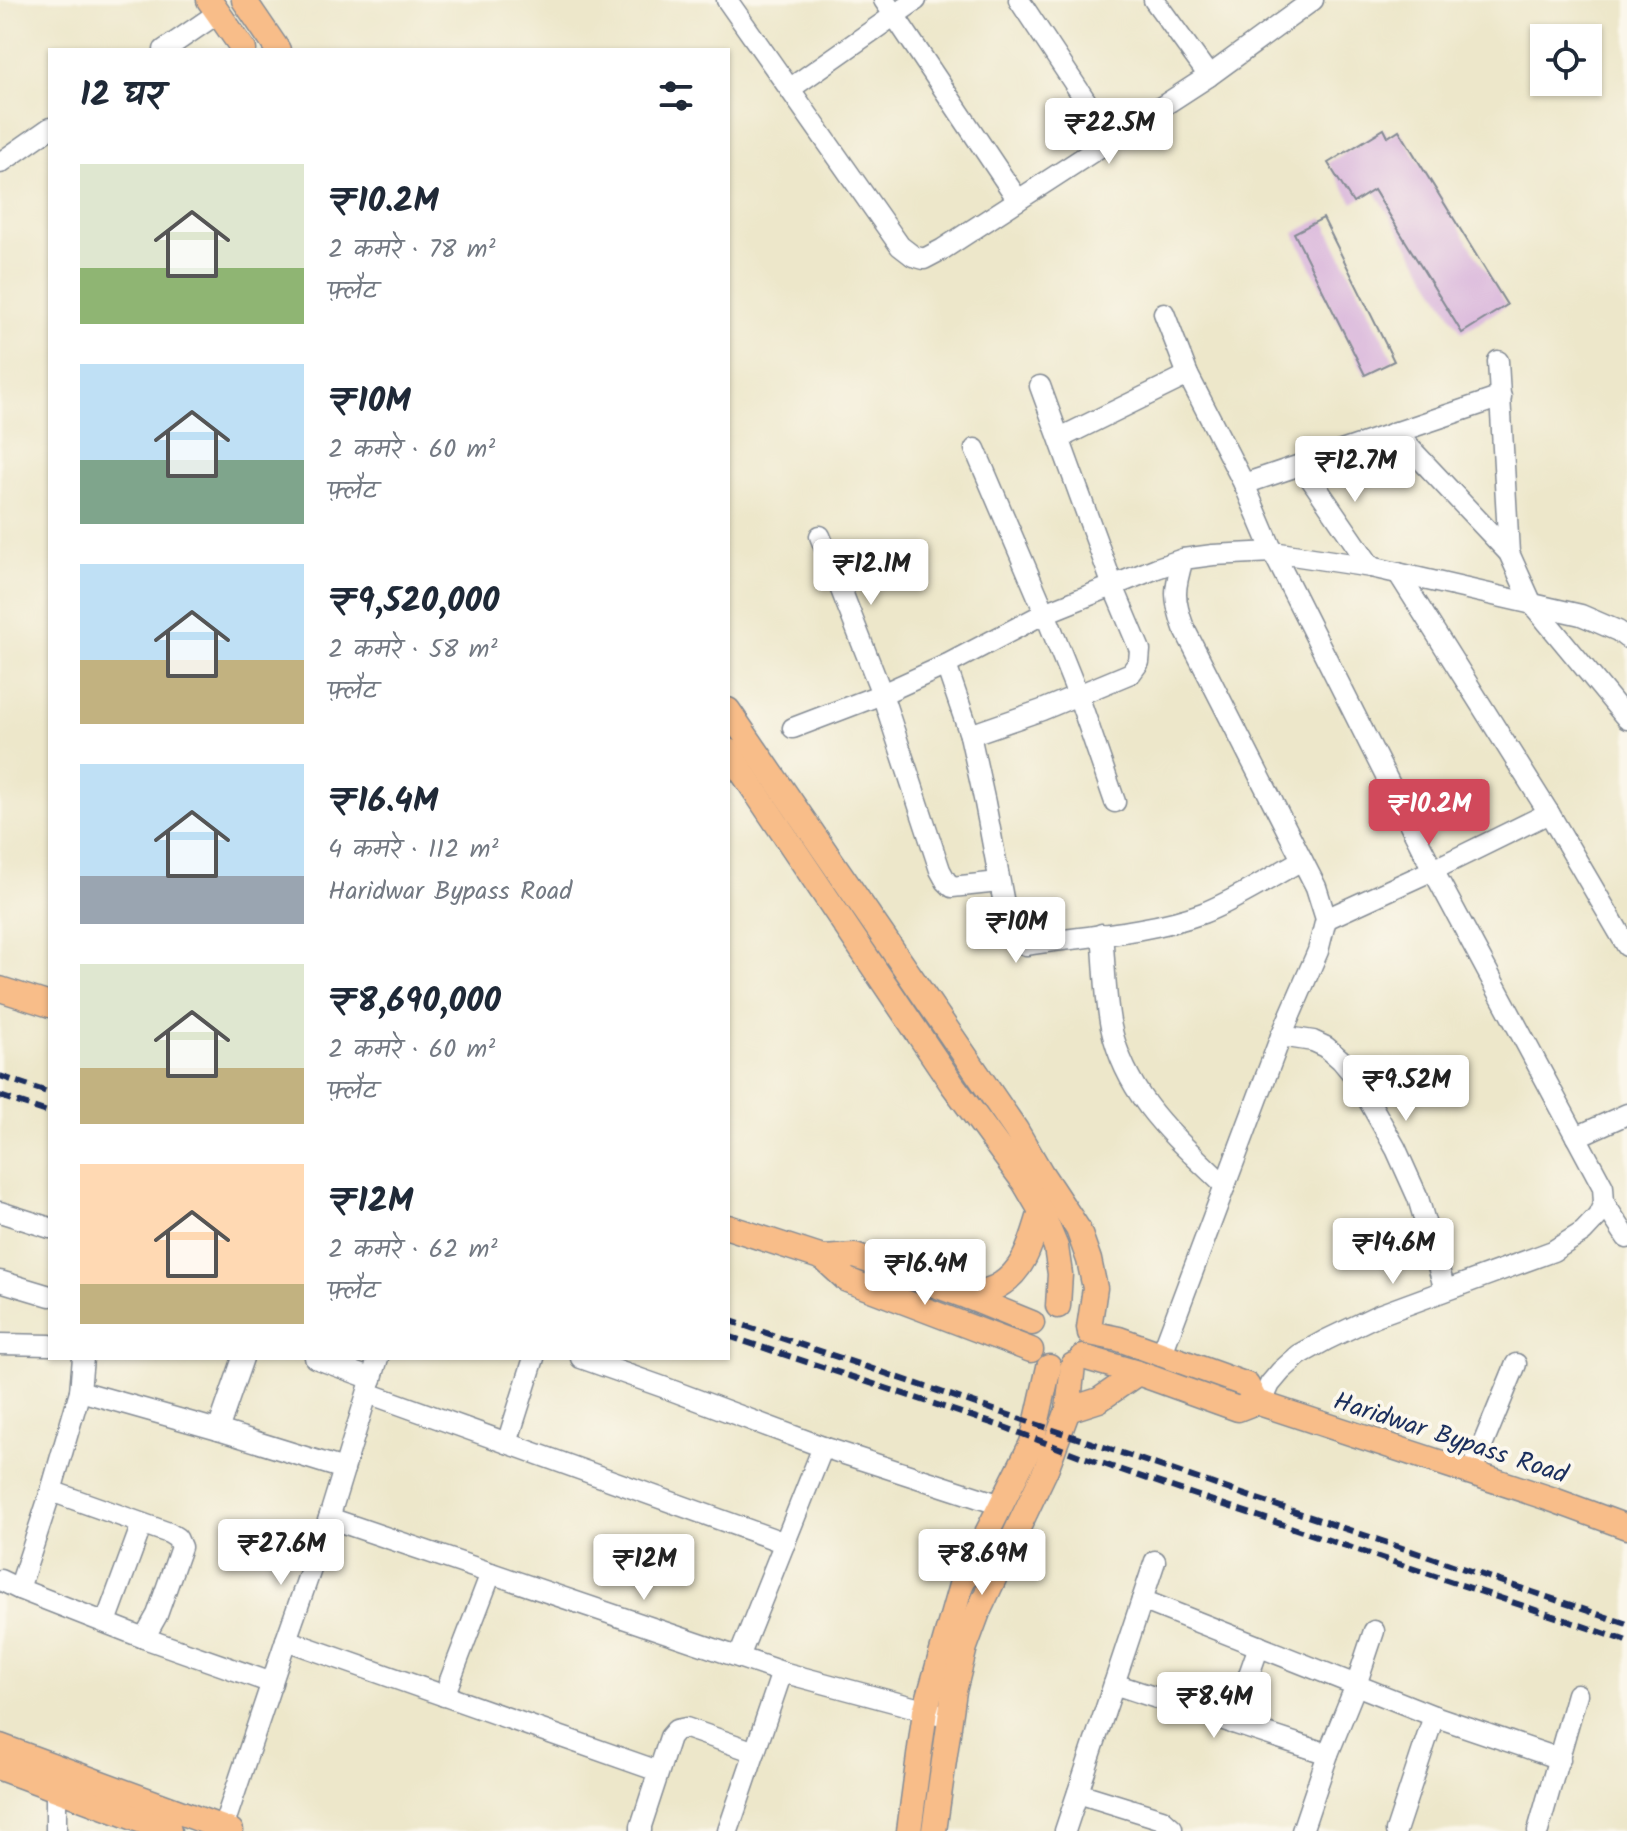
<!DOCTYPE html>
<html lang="hi">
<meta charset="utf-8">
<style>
:root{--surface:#fff;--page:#f6f6f7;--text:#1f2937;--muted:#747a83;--accent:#d1495b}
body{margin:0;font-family:Kalam,"Playpen Sans Deva",sans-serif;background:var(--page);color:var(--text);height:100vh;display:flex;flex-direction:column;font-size:30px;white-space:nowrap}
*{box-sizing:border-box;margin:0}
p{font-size:26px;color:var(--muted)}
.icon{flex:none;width:44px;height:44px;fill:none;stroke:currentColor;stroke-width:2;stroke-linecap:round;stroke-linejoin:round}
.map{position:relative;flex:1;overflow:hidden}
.side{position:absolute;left:48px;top:48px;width:682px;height:1312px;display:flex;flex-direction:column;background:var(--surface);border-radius:0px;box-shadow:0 2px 6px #0004}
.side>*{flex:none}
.buttons{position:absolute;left:1530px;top:24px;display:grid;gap:16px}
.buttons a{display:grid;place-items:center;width:72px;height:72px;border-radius:0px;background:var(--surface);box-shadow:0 2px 6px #0004;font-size:40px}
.price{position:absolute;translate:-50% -68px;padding:0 18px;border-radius:8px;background:#fff;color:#222;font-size:26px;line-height:52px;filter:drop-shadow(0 2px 4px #0008)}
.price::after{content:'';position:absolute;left:50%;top:48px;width:24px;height:18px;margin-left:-12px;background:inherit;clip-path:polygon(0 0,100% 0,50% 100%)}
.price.current{background:var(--accent);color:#fff}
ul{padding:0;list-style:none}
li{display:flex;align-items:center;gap:24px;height:200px;padding:0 32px}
li span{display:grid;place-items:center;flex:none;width:224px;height:160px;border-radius:0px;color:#555}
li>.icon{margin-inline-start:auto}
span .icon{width:96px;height:96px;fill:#fffc;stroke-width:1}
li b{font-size:34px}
h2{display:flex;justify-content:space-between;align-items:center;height:96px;padding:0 32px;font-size:34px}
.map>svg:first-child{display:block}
.building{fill:#d7b1da}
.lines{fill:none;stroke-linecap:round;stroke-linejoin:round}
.minor-casing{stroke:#848b94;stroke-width:23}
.major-casing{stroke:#848b94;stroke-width:27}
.minor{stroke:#fff;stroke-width:20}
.major{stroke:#f8bd89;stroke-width:24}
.rail{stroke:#1b2f5e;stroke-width:6;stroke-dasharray:12 6;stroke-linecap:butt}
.labels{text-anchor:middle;stroke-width:8;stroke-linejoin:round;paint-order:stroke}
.street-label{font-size:26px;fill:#1b2f5e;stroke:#fbf7ec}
</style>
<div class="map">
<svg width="1627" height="1831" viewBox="0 0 1627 1831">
<rect width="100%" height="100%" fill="#fbf7ec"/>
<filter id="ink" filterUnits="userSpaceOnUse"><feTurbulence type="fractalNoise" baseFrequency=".0125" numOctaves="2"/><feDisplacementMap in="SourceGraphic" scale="16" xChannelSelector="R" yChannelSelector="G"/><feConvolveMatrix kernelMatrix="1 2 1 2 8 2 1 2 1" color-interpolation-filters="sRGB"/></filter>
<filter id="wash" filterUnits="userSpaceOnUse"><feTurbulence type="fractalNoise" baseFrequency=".006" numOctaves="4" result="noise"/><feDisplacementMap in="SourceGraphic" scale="32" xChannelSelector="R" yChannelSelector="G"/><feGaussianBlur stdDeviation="1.8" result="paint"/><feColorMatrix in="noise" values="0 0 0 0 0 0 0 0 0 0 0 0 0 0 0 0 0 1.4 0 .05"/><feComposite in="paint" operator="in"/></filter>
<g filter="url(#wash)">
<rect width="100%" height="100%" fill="#ede7ca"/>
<g id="blocks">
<!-- building -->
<g class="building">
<polygon points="1384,129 1388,137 1399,130 1507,305 1462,333 1374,190 1353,203 1328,163"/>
<polygon points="1323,218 1394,361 1365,375 1294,233"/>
</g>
</g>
</g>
<g filter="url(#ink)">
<use href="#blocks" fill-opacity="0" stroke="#848b94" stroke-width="2"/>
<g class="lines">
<defs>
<g id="minor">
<polyline points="727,0 900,246 913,256 924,259 943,249 1209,76 1313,0"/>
<polyline points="884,0 1018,200"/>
<polyline points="1019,0 1111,139"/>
<polyline points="1154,0 1209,76"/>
<polyline points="164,50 218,13"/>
<polyline points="791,88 916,0"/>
<polyline points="0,163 50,128"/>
<polyline points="1164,313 1188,375 1244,484 1273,552 1433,870 1603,1187 1604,1203 1598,1216 1583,1232 1553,1251 1376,1316 1326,1340 1299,1355 1281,1371 1270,1384 1261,1404"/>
<polyline points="1498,361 1509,553"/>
<polyline points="1395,432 1509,553 1532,604 1627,719"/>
<polyline points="1060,438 1188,375"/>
<polyline points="975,449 1045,613 1078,695 1115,802"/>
<polyline points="1302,466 1371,567"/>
<polyline points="1244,484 1501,397"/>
<polyline points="820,536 882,694 940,870 946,881 952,887 999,882"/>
<polyline points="1398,573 1549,813 1627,946"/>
<path d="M 946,665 L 970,735 L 985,803 L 1008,925 C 1012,936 1015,941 1026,945 C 1081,937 1152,932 1203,913 C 1236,900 1271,877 1302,860"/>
<polyline points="793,728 882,694 946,665 1045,613 1157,568 1183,559"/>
<polyline points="970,735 1042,710 1131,673 1139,662 1140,650 1113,586 1040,386"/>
<polyline points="1326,919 1433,870 1549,813"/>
<path d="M 1102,934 C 1105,964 1105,998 1111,1027 C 1127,1099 1175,1137 1225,1186"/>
<polyline points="1281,1036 1313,1041 1326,1047 1341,1060 1356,1078 1396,1149 1418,1198 1445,1290"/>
<polyline points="1576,1137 1627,1114"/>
<polyline points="1604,1203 1627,1238"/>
<polyline points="0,1212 50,1228"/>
<polyline points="0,1281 50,1296"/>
<polyline points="0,1344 50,1345"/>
<path d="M 1161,1356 L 1281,1036 L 1318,951 L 1326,919 L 1316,887 L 1184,628 C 1173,598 1174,589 1183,559 L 1213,555 L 1273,552 L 1371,567 L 1581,615 L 1618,631 L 1627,638"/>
<polyline points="315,1358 372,1379"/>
<polyline points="581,1358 663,1387 823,1447 1001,1505"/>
<polyline points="80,1391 218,1430 344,1469"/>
<polyline points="368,1393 785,1543"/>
<polyline points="218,1430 243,1358"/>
<polyline points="507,1443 534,1358"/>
<polyline points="1471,1473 1516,1364"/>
<polyline points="329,1518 782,1672 950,1717"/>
<polyline points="0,1580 19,1589 51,1491 80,1391 83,1358"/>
<polyline points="19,1589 144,1638 157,1615 181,1547 177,1538 169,1533 51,1491"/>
<polyline points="1142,1600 1434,1716 1560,1759"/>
<polyline points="106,1622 142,1524"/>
<polyline points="144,1638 272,1683"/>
<polyline points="286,1640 658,1771"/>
<polyline points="739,1657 823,1447"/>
<polyline points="1114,1684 1328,1754"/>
<polyline points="444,1696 491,1573"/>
<polyline points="1232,1723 1259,1646"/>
<polyline points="56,1788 56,1831"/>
<polyline points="1078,1793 1162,1819 1172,1828 1172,1831"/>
<polyline points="222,1831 286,1640 329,1518 378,1358"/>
<polyline points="641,1831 641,1826 670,1737 676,1730 686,1728 755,1752"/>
<polyline points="728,1831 782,1672"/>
<polyline points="1065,1831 1155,1561"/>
<polyline points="1302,1831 1328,1754 1356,1685 1374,1631"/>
<polyline points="1396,1831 1434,1716"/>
<polyline points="1538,1831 1577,1694"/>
</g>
<g id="major">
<polyline points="209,0 244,50"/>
<polyline points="244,0 278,50"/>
<polyline points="728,710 1016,1130 1041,1173 1078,1229 1089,1260 1095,1288 1089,1328"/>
<polyline points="728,751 952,1084 1024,1182 1041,1211 1056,1247 1060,1274 1058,1306"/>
<polyline points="0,989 50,1005"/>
<polyline points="728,1227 823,1258 855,1256 968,1297 1032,1323"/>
<polyline points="823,1258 847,1280 1031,1350"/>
<path d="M 968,1297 C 977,1293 989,1291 998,1286 C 1026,1270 1032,1239 1041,1211"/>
<polyline points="1090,1333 1119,1339 1247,1385 1256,1402"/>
<polyline points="1083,1357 1138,1373 1238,1409 1256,1402 1551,1499 1627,1527"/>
<polyline points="1068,1410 1099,1400 1138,1373"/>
<polyline points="0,1746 231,1831"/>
<polyline points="0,1768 169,1831"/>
<polyline points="909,1831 925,1711 961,1585 1032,1443 1049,1367"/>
<polyline points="934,1831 954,1691 965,1647 978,1612 1046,1469 1068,1410 1073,1365"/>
</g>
</defs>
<!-- minor casing -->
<use href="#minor" class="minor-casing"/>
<!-- major casing -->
<use href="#major" class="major-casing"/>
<!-- minor -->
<use href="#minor" class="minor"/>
<!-- major -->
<use href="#major" class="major"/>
<!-- rail -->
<g class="rail">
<polyline points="0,1076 50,1093"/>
<polyline points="0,1096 50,1113"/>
<polyline points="728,1320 1627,1624"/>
<polyline points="728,1336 1004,1427 1080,1456 1627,1641"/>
</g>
</g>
</g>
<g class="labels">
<!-- street labels -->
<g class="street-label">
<text transform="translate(1451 1437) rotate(18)" y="9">Haridwar Bypass Road</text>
</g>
</g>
</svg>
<div class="buttons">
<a><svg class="icon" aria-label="locate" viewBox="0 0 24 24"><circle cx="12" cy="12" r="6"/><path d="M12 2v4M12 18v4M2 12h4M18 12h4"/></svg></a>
</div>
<b class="price" style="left:1109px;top:166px">₹22.5M</b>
<b class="price" style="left:1355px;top:504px">₹12.7M</b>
<b class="price" style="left:871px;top:607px">₹12.1M</b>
<b class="price current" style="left:1429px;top:847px">₹10.2M</b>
<b class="price" style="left:1016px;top:965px">₹10M</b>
<b class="price" style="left:1406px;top:1123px">₹9.52M</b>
<b class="price" style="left:1393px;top:1286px">₹14.6M</b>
<b class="price" style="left:925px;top:1307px">₹16.4M</b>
<b class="price" style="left:281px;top:1587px">₹27.6M</b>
<b class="price" style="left:982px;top:1597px">₹8.69M</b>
<b class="price" style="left:644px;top:1602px">₹12M</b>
<b class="price" style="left:1214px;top:1740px">₹8.4M</b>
<section class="side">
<h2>12 घर<svg class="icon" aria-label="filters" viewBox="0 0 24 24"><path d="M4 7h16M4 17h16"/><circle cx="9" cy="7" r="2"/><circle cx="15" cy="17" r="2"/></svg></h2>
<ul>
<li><span style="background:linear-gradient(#dfe7d0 65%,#8fb573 0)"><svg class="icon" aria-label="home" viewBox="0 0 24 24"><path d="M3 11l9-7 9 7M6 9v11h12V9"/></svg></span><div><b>₹10.2M</b><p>2 कमरे · 78 m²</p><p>फ़्लैट</p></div></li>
<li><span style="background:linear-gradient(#bfe0f5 60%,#7fa58c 0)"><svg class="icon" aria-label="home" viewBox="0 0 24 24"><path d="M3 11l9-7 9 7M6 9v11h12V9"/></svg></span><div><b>₹10M</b><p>2 कमरे · 60 m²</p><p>फ़्लैट</p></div></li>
<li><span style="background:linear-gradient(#bfe0f5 60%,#c2b280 0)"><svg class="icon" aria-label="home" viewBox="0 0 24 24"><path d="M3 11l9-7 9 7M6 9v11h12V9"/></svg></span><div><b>₹9,520,000</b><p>2 कमरे · 58 m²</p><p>फ़्लैट</p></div></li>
<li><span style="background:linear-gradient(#bfe0f5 70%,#9aa5b1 0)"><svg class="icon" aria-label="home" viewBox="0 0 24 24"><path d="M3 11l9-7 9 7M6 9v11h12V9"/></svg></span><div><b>₹16.4M</b><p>4 कमरे · 112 m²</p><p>Haridwar Bypass Road</p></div></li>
<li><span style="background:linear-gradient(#dfe7d0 65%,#c2b280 0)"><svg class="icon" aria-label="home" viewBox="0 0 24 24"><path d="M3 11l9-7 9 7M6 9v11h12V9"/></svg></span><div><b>₹8,690,000</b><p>2 कमरे · 60 m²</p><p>फ़्लैट</p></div></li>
<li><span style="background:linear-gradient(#ffd9b3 75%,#c2b280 0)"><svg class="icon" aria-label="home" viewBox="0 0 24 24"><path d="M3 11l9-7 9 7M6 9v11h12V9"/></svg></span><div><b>₹12M</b><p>2 कमरे · 62 m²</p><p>फ़्लैट</p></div></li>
</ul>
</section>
</div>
